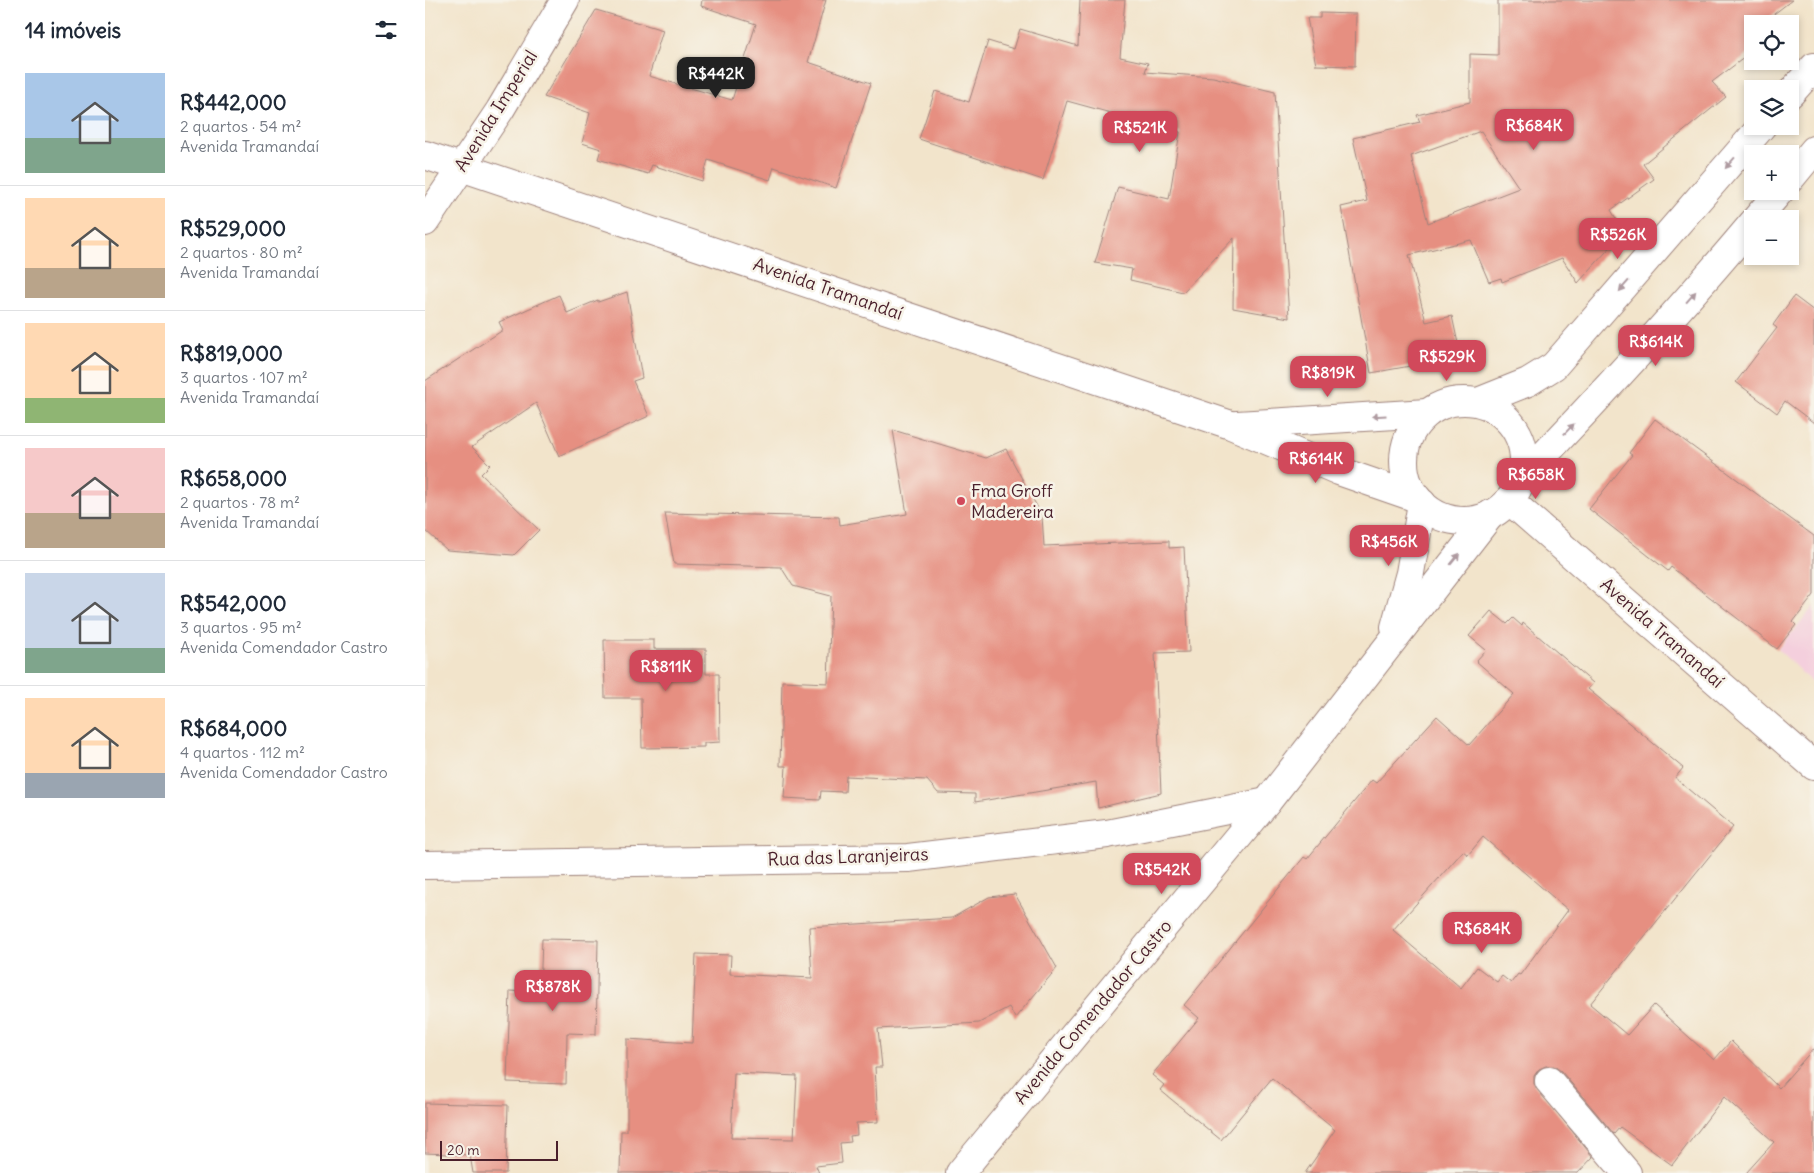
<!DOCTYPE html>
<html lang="pt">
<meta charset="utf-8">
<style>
:root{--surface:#fff;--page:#f6f6f7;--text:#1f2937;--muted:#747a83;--line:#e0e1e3;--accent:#d1495b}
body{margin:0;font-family:Delius,sans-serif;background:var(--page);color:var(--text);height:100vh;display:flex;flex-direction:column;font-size:19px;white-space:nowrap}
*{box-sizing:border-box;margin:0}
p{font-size:16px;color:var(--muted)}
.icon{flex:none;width:28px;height:28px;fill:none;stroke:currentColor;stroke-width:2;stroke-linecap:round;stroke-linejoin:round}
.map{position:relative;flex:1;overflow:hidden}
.details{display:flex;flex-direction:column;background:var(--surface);width:425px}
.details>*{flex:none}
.tools{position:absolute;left:1319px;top:15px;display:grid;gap:10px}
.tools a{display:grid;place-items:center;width:55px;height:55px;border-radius:0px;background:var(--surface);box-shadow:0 2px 8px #0003;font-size:25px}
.scale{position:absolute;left:15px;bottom:12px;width:118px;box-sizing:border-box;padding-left:5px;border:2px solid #4a1f2b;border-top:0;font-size:14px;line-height:18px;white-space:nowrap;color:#4a1f2b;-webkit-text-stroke:4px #f7f3e8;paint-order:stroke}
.price{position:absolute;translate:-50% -42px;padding:0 11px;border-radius:10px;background:var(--accent);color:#fff;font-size:16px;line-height:32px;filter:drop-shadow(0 1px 2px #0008)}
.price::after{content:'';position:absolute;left:50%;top:30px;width:15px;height:11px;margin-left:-8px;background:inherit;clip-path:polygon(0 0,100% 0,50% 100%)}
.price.on{background:#222;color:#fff}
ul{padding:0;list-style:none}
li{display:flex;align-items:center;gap:15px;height:125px;padding:0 25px}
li+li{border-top:1px solid var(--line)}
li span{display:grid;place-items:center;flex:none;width:140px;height:100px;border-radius:0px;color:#555}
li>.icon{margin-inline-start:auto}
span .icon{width:60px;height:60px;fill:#fffc;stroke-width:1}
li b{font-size:21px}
h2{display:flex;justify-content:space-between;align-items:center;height:60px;padding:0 25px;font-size:21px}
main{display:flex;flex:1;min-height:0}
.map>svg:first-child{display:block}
.built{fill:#f4cfdd}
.building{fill:#e68f81;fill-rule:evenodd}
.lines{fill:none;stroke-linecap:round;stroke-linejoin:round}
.street-casing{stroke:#9e827b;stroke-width:30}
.secondary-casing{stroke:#9e827b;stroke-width:30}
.street{stroke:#fff;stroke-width:28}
.secondary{stroke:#fff;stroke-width:28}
.oneway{fill:#ae9aa0}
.poi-dot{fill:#d1495b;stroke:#f7f3e8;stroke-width:2}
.labels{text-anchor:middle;stroke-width:5;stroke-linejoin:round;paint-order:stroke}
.street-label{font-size:18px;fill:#4a1f2b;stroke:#f7f3e8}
.poi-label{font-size:18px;fill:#4a1f2b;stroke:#f7f3e8;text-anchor:start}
</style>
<main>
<section class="details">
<h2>14 imóveis<svg class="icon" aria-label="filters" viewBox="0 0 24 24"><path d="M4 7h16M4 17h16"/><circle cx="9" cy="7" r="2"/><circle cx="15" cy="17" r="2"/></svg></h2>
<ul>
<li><span style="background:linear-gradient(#a9c7e8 65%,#7fa58c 0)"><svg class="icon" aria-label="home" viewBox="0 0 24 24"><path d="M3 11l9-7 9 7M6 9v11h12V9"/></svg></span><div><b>R$442,000</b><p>2 quartos · 54 m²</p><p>Avenida Tramandaí</p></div></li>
<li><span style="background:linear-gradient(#ffd9b3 70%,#b9a48a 0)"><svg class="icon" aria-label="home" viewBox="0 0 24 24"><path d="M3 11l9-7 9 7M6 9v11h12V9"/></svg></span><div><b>R$529,000</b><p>2 quartos · 80 m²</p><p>Avenida Tramandaí</p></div></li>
<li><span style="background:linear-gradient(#ffd9b3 75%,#8fb573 0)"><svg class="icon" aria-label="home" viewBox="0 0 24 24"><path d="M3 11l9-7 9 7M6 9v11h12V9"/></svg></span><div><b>R$819,000</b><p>3 quartos · 107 m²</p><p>Avenida Tramandaí</p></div></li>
<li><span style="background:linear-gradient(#f6c9c9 65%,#b9a48a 0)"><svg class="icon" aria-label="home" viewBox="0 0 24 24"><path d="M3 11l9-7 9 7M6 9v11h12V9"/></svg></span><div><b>R$658,000</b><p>2 quartos · 78 m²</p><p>Avenida Tramandaí</p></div></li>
<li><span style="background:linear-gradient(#c9d6e8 75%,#7fa58c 0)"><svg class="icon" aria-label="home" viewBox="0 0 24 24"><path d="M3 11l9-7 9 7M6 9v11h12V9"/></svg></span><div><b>R$542,000</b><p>3 quartos · 95 m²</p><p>Avenida Comendador Castro</p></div></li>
<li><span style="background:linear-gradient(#ffd9b3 75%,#9aa5b1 0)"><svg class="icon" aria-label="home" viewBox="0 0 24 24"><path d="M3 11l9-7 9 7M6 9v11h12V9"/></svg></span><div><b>R$684,000</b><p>4 quartos · 112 m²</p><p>Avenida Comendador Castro</p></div></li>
</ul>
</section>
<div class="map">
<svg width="1389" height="1173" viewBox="0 0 1389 1173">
<rect width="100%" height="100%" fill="#f7f3e8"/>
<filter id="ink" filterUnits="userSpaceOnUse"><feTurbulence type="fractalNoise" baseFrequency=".02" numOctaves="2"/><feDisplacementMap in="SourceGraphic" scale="10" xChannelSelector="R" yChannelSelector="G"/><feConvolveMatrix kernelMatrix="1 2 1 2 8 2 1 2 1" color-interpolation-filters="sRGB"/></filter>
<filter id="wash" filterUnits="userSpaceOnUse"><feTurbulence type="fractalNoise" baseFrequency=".0096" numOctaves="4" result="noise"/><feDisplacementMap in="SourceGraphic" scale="20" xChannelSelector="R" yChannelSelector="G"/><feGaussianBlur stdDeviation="1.12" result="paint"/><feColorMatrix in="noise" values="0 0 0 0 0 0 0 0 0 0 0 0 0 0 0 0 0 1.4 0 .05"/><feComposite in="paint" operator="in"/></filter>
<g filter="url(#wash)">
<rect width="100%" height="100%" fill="#f2e4cb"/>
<!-- built -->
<polygon class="built" points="1389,606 1389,685 1353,649"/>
<g id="blocks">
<!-- building -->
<g class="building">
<polygon points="277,0 401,0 383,62 446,83 411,188 349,167 345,180 283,160 277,181 227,165 223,174 173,159 176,149 157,143 165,113 119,97 171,10 238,30 224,76 307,100 331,24 276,6"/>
<polygon points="655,0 700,0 695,57 723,63 720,72 788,77 850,92 864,318 808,308 809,238 758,292 705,280 707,269 670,263 693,187 744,199 755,132 642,101 618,180 494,139 510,91 544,102 563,41 589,49 595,29 653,46"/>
<path d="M 1073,0 L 1367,0 L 1336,24 L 1328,24 L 1328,51 L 1287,82 L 1301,97 L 1218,164 L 1229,179 L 1186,210 L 1199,232 L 1153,283 L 1137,258 L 1077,282 L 1076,278 L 1064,282 L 1046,240 L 984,255 L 1001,322 L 1027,316 L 1036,357 L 946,373 L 916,207 L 942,201 L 928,138 L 995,122 L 992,115 L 1045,102 L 1045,54 L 1073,55 ZM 1056,131 L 1094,188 L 1003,223 L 986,156 Z"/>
<polygon points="895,13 931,14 930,66 891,65 882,18 895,18"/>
<polygon points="202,292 217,378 208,381 224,416 134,456 111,403 47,447 65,465 56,474 114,530 89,555 22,550 0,530 0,381 78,330 74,322 134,295 142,313 173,300 173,302"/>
<polygon points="1369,296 1389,311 1389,423 1360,401 1352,413 1311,382 1352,328 1348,325"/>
<polygon points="1230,419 1389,536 1389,595 1368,622 1371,625 1352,649 1246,567 1243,571 1164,509 1207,455 1204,453"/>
<polygon points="468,430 561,458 581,449 617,516 619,546 744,541 744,548 759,547 764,652 730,653 736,793 673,808 671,782 550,802 550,794 513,793 502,780 421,776 420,792 396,791 395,800 359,798 361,766 355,766 357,681 403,683 406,596 368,586 356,567 249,564 240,513 414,517 415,525 482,514"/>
<path d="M 1066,611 L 1082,624 L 1088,618 L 1097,626 L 1098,623 L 1168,683 L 1163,689 L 1258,768 L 1250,778 L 1308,827 L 1165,1004 L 1202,1035 L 1229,1005 L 1289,1060 L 1306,1041 L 1354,1088 L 1389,1048 L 1389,1173 L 1321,1173 L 1349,1142 L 1299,1097 L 1247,1165 L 1195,1127 L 1189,1134 L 1136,1071 L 1129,1066 L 1121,1066 L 1114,1069 L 1109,1076 L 1109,1084 L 1168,1157 L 1153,1173 L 880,1173 L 910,1130 L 847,1078 L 796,1140 L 735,1090 L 739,1085 L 727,1075 L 774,1018 L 759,1005 L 879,857 L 882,859 L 947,780 L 951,783 L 1012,716 L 1044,745 L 1089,694 L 1051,661 L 1061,650 L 1044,636 ZM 1058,837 L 1143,910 L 1095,975 L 1093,974 L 1086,983 L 1077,976 L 1072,982 L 1052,967 L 1036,988 L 968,930 L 1038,851 L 1043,855 Z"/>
<polygon points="179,640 229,640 229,649 281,649 281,674 294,674 295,742 279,743 279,747 217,748 216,698 180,698"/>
<path d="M 590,894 L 632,968 L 590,1018 L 584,1007 L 554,1023 L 453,1029 L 457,1067 L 450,1067 L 453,1122 L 431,1123 L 432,1135 L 425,1136 L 426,1142 L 415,1143 L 417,1163 L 391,1166 L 394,1173 L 195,1173 L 196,1131 L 202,1131 L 202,1039 L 267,1043 L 271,954 L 306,955 L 305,974 L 387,978 L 384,927 L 527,918 L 564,897 ZM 309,1073 L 372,1076 L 369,1139 L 306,1138 Z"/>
<polygon points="117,939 173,940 171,1034 142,1033 141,1084 82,1082 85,991 115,993"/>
<polygon points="0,1103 83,1105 81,1173 48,1173 45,1155 0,1153"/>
</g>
</g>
</g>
<g filter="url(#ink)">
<use href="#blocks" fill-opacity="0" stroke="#9e827b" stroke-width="1"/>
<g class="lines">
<defs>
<g id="street">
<polyline points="0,222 75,110 140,0"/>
<polyline points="970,627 985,573 997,503"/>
<polyline points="0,865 483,858 682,834 842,802"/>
<polyline points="1124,1081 1202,1173"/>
<polyline points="535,1173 842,802 1066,514"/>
</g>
<g id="secondary">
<polyline points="1365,94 1389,67"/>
<polyline points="0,155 806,425 914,471 992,498"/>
<polyline points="1365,179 1389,150"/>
<polyline points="1331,219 1355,191"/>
<circle cx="1039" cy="461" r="60"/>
<polyline points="1053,402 1103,382 1129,366 1337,126"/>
<polyline points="812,425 1002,413"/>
<path d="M 1098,477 C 1177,395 1254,311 1328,223"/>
<polyline points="1084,500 1389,766"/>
</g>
</defs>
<!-- street casing -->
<use href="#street" class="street-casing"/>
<!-- secondary casing -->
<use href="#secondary" class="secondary-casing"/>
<!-- street -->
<use href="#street" class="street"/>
<!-- secondary -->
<use href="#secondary" class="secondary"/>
</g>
<!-- one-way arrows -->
<defs><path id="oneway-solid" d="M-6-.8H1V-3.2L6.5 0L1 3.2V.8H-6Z" transform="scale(1.25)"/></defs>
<g class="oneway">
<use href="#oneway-solid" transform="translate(1305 163) rotate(131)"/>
<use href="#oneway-solid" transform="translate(1199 286) rotate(131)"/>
<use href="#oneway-solid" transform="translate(1266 297) rotate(-49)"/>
<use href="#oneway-solid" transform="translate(954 416) rotate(176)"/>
<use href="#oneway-solid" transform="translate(1144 429) rotate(-46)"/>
<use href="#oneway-solid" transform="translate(1030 559) rotate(-51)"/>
</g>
</g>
<!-- markers -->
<circle class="poi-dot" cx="536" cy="501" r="5"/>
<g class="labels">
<!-- street labels -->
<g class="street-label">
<text transform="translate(71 111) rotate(-58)" y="6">Avenida Imperial</text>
<text transform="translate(403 289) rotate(19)" y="6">Avenida Tramandaí</text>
<text transform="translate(1237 633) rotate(41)" y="6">Avenida Tramandaí</text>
<text transform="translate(423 857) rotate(-2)" y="6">Rua das Laranjeiras</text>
<text transform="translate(668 1012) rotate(-50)" y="6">Avenida Comendador Castro</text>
</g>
<!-- poi labels -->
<g class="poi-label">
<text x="546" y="497">Fma Groff<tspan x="546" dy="21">Madereira</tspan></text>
</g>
</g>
</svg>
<div class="tools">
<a><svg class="icon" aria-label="locate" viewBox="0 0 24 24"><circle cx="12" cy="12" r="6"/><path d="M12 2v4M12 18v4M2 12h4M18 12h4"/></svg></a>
<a><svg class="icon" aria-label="layers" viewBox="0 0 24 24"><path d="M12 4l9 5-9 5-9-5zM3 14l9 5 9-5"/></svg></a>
<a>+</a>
<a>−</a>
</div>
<div class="scale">20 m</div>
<b class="price on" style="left:291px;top:99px">R$442K</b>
<b class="price" style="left:1109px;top:151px">R$684K</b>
<b class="price" style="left:715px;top:153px">R$521K</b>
<b class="price" style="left:1193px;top:260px">R$526K</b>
<b class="price" style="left:1231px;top:367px">R$614K</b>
<b class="price" style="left:1022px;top:382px">R$529K</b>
<b class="price" style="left:903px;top:398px">R$819K</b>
<b class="price" style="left:891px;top:484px">R$614K</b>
<b class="price" style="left:1111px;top:500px">R$658K</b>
<b class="price" style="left:964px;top:567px">R$456K</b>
<b class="price" style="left:241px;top:692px">R$811K</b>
<b class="price" style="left:737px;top:895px">R$542K</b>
<b class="price" style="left:1057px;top:954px">R$684K</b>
<b class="price" style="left:128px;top:1012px">R$878K</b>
</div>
</main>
